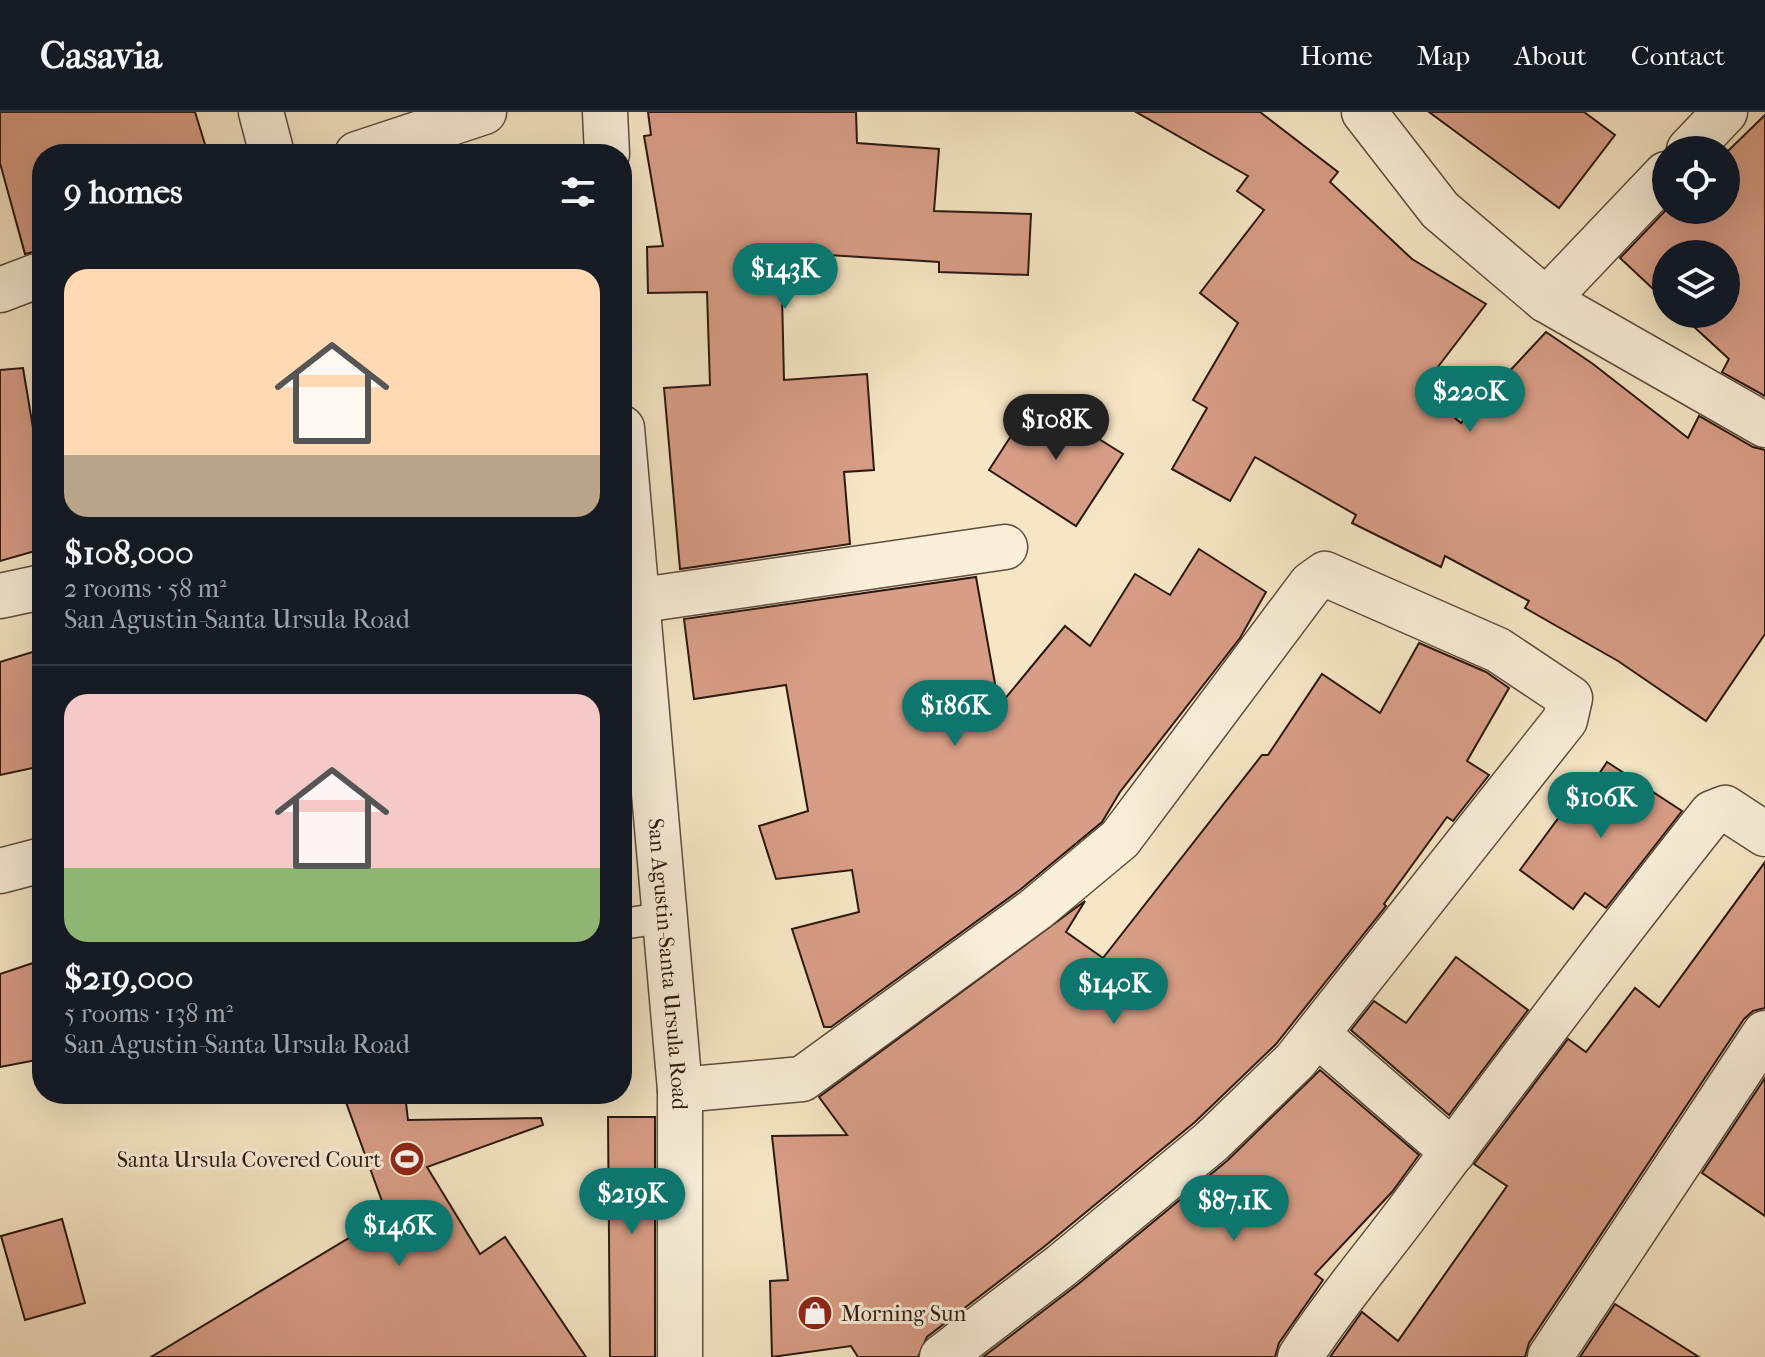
<!DOCTYPE html>
<meta charset="utf-8">
<style>
:root{--surface:#171b24;--page:#242831;--text:#f1f3f6;--muted:#9ea1a6;--line:#363941;--accent:#0f766e}
body{margin:0;font-family:"IM FELL French Canon",serif;background:var(--page);color:var(--text);height:100vh;display:flex;flex-direction:column;font-size:30px;white-space:nowrap}
*{box-sizing:border-box;margin:0}
p{font-size:26px;color:var(--muted)}
.icon{flex:none;width:44px;height:44px;fill:none;stroke:currentColor;stroke-width:2;stroke-linecap:round;stroke-linejoin:round}
.map{position:relative;flex:1;overflow:hidden}
.drawer{position:absolute;left:32px;top:32px;width:600px;height:960px;display:flex;flex-direction:column;background:var(--surface);border-radius:32px;box-shadow:0 8px 32px #0002}
.drawer>*{flex:none}
.controls{position:absolute;left:1652px;top:24px;display:grid;gap:16px}
.controls a{display:grid;place-items:center;width:88px;height:88px;border-radius:50%;background:var(--surface);box-shadow:0 8px 32px #0002;font-size:40px}
.price{position:absolute;translate:-50% -68px;padding:0 18px;border-radius:28px;background:var(--accent);color:#fff;font-size:26px;line-height:52px;filter:drop-shadow(0 2px 4px #0008)}
.price::after{content:'';position:absolute;left:50%;top:48px;width:24px;height:18px;margin-left:-12px;background:inherit;clip-path:polygon(0 0,100% 0,50% 100%)}
.price.active{background:#222;color:#fff}
ul{padding:0;list-style:none}
li{display:grid;align-content:center;gap:16px;height:424px;padding:0 32px}
li+li{border-top:2px solid var(--line)}
li span{display:grid;place-items:center;height:248px;border-radius:24px;color:#555}
li>.icon{margin-inline-start:auto}
span .icon{width:144px;height:144px;fill:#fffc;stroke-width:1}
li b{font-size:34px}
h2{display:flex;justify-content:space-between;align-items:center;height:96px;padding:0 32px;font-size:34px}
header{display:flex;align-items:center;gap:48px;box-sizing:border-box;height:112px;padding:0 40px;background:var(--surface);border-bottom:2px solid var(--line)}
header strong{font-size:38px}
nav{display:flex;gap:44px;margin-inline-start:auto;font-size:28px}
.map>svg:first-child{display:block}
.building{fill:#d89d86;stroke:#2b1810;stroke-width:2}
.lines{fill:none;stroke-linecap:round;stroke-linejoin:round}
.service-casing{stroke:#5e4c3d;stroke-width:33}
.minor-casing{stroke:#5e4c3d;stroke-width:47}
.tertiary-casing{stroke:#5e4c3d;stroke-width:47}
.service{stroke:#f9efd9;stroke-width:30}
.minor{stroke:#f9efd9;stroke-width:44}
.tertiary{stroke:#f9efd9;stroke-width:44}
.labels{text-anchor:middle;stroke-width:6;stroke-linejoin:round;paint-order:stroke}
.street-label{font-size:22px;fill:#2b1810;stroke:#f9efd9}
.poi-label{font-size:22px;fill:#2b1810;stroke:#f9efd9;text-anchor:end}
</style>
<header>
<strong>Casavia</strong>
<nav><a>Home</a><a>Map</a><a>About</a><a>Contact</a></nav>
</header>
<div class="map">
<svg width="1765" height="1245" viewBox="0 0 1765 1245">
<rect width="100%" height="100%" fill="#f6e6c5"/>
<filter id="stains"><feTurbulence type="fractalNoise" baseFrequency=".0025" numOctaves="4"/><feColorMatrix values="0 0 0 0 .2 0 0 0 0 .09 0 0 0 0 .02 0 0 0 .5 -.17"/></filter>
<radialGradient id="worn" r=".72"><stop offset=".6" stop-color="#630" stop-opacity="0"/><stop offset="1" stop-color="#630" stop-opacity=".3"/></radialGradient>
<!-- building -->
<g class="building">
<polygon points="0,0 195,0 208,42 42,42 42,138 25,142 0,51"/>
<polygon points="648,0 856,0 857,31 939,37 934,99 1031,102 1028,163 939,160 939,150 781,140 784,268 867,262 874,358 844,360 850,432 680,457 664,276 710,273 707,180 648,181 647,135 663,134 644,24 651,23"/>
<polygon points="1136,0 1260,0 1338,60 1330,70 1412,147 1486,192 1421,277 1461,311 1546,220 1593,252 1688,326 1699,304 1753,335 1765,338 1765,522 1706,609 1618,549 1525,496 1529,489 1445,444 1441,455 1352,411 1356,403 1255,345 1230,389 1172,357 1207,296 1193,288 1238,211 1200,181 1264,98 1237,79 1248,64"/>
<polygon points="1429,0 1584,0 1615,23 1559,96"/>
<polygon points="1765,3 1765,284 1722,260 1729,247 1680,202 1726,202 1726,142 1666,142 1666,189 1620,146 1666,98 1726,98 1723,38 1728,39"/>
<polygon points="23,256 42,370 42,437 0,449 0,258"/>
<polygon points="1035,287 1123,342 1076,414 989,358"/>
<polygon points="1199,437 1266,480 1240,526 1120,680 1102,710 1021,777 831,915 824,915 792,817 859,800 852,758 776,767 759,714 808,699 786,573 694,587 684,507 976,465 999,594 1065,514 1090,534 1135,462 1170,483"/>
<polygon points="1419,531 1486,560 1509,576 1467,649 1489,663 1453,709 1447,705 1384,792 1386,794 1276,932 1195,1010 1045,1134 927,1225 918,1245 858,1245 851,1234 772,1245 770,1169 788,1168 772,1024 847,1023 819,985 1085,789 1066,820 1103,846 1262,643 1268,643 1322,562 1380,601"/>
<polygon points="42,537 42,654 0,663 0,550"/>
<polygon points="1607,650 1682,699 1606,796 1585,781 1573,797 1520,758 1568,693 1575,698"/>
<polygon points="1765,750 1765,896 1753,899 1744,907 1529,1231 1525,1245 1330,1245 1362,1200 1398,1229 1507,1074 1474,1052 1568,927 1586,940 1635,876 1659,895"/>
<polygon points="1456,845 1528,898 1449,1003 1351,918 1374,889 1406,911"/>
<polygon points="42,848 42,947 0,955 0,862"/>
<polygon points="1320,958 1419,1043 1392,1080 1315,1162 1323,1168 1279,1231 1275,1245 983,1245 1077,1173 1228,1048"/>
<polygon points="1765,966 1765,1104 1702,1061"/>
<polygon points="343,982 405,982 408,1008 541,1006 543,1013 427,1055 480,1142 505,1125 586,1245 151,1245 387,1103"/>
<polygon points="608,1005 655,1005 655,1245 610,1245"/>
<polygon points="62,1107 85,1191 25,1208 1,1124"/>
<polygon points="1615,1192 1699,1245 1580,1245"/>
</g>
<g class="lines">
<defs>
<polyline id="service" points="622,812 662,806"/>
<g id="minor">
<polyline points="261,0 272,42"/>
<polyline points="1364,0 1440,98 1546,188 1765,313"/>
<polyline points="1689,38 1725,0"/>
<polyline points="357,42 484,0"/>
<polyline points="0,178 42,162"/>
<polyline points="1546,188 1666,62"/>
<polyline points="0,484 42,475"/>
<polyline points="635,489 1005,435"/>
<polyline points="0,759 42,748"/>
<polyline points="1317,922 1453,1040"/>
<polyline points="680,978 802,967 1036,797 1120,727 1311,472 1325,462 1498,538 1570,586 1565,608 1295,949 1212,1029 1061,1154 942,1245"/>
<path d="M 1300,1245 C 1335,1190 1378,1141 1416,1089 C 1513,958 1611,828 1712,701 L 1725,696 L 1765,722"/>
<polyline points="1550,1245 1765,921"/>
</g>
<g id="tertiary">
<polyline points="605,0 607,42"/>
<path id="s1" d="M 622,316 L 680,978 L 680,1245"/>
</g>
</defs>
<!-- service casing -->
<use href="#service" class="service-casing"/>
<!-- minor casing -->
<use href="#minor" class="minor-casing"/>
<!-- tertiary casing -->
<use href="#tertiary" class="tertiary-casing"/>
<!-- service -->
<use href="#service" class="service"/>
<!-- minor -->
<use href="#minor" class="minor"/>
<!-- tertiary -->
<use href="#tertiary" class="tertiary"/>
</g>
<!-- icons -->
<defs>
<symbol id="stadium-disc" viewBox="-11 -11 22 22"><circle r="9.5" fill="#8f2418" stroke="#f9efd9"/><path d="M0-5a6.5 5 0 1 0 0 10a6.5 5 0 1 0 0-10ZM-3.5-1.8h7v3.6h-7Z" fill="#fff"/></symbol>
<symbol id="shop-disc" viewBox="-11 -11 22 22"><circle r="9.5" fill="#8f2418" stroke="#f9efd9"/><path d="M-5-2.5h2.3a2.7 3.5 0 0 1 5.4 0H5L5.5 6h-11ZM-1.5-2.5h3a1.5 2.3 0 0 0-3 0Z" fill="#fff"/></symbol>
</defs>
<g fill-rule="evenodd">
<use href="#stadium-disc" x="387" y="1027" width="40" height="40"/>
<use href="#shop-disc" x="795" y="1181" width="40" height="40"/>
</g>
<g class="labels">
<!-- street labels -->
<g class="street-label">
<text dy="8" stroke="none"><textPath href="#s1" startOffset="538">San Agustin-Santa Ursula Road</textPath></text>
</g>
<!-- poi labels -->
<g class="poi-label">
<text x="381" y="1055">Santa Ursula Covered Court</text>
<text x="841" y="1209" text-anchor="start">Morning Sun</text>
</g>
</g>
<rect width="100%" height="100%" filter="url(#stains)"/>
<rect width="100%" height="100%" fill="url(#worn)"/>
</svg>
<div class="controls">
<a><svg class="icon" aria-label="locate" viewBox="0 0 24 24"><circle cx="12" cy="12" r="6"/><path d="M12 2v4M12 18v4M2 12h4M18 12h4"/></svg></a>
<a><svg class="icon" aria-label="layers" viewBox="0 0 24 24"><path d="M12 4l9 5-9 5-9-5zM3 14l9 5 9-5"/></svg></a>
</div>
<b class="price" style="left:785px;top:199px">$143K</b>
<b class="price" style="left:1470px;top:322px">$220K</b>
<b class="price active" style="left:1056px;top:350px">$108K</b>
<b class="price" style="left:955px;top:636px">$186K</b>
<b class="price" style="left:1601px;top:728px">$106K</b>
<b class="price" style="left:1114px;top:914px">$140K</b>
<b class="price" style="left:632px;top:1124px">$219K</b>
<b class="price" style="left:1234px;top:1131px">$87.1K</b>
<b class="price" style="left:399px;top:1156px">$146K</b>
<section class="drawer">
<h2>9 homes<svg class="icon" aria-label="filters" viewBox="0 0 24 24"><path d="M4 7h16M4 17h16"/><circle cx="9" cy="7" r="2"/><circle cx="15" cy="17" r="2"/></svg></h2>
<ul>
<li><span style="background:linear-gradient(#ffd9b3 75%,#b9a48a 0)"><svg class="icon" aria-label="home" viewBox="0 0 24 24"><path d="M3 11l9-7 9 7M6 9v11h12V9"/></svg></span><div><b>$108,000</b><p>2 rooms · 58 m²</p><p>San Agustin-Santa Ursula Road</p></div></li>
<li><span style="background:linear-gradient(#f6c9c9 70%,#8fb573 0)"><svg class="icon" aria-label="home" viewBox="0 0 24 24"><path d="M3 11l9-7 9 7M6 9v11h12V9"/></svg></span><div><b>$219,000</b><p>5 rooms · 138 m²</p><p>San Agustin-Santa Ursula Road</p></div></li>
</ul>
</section>
</div>
